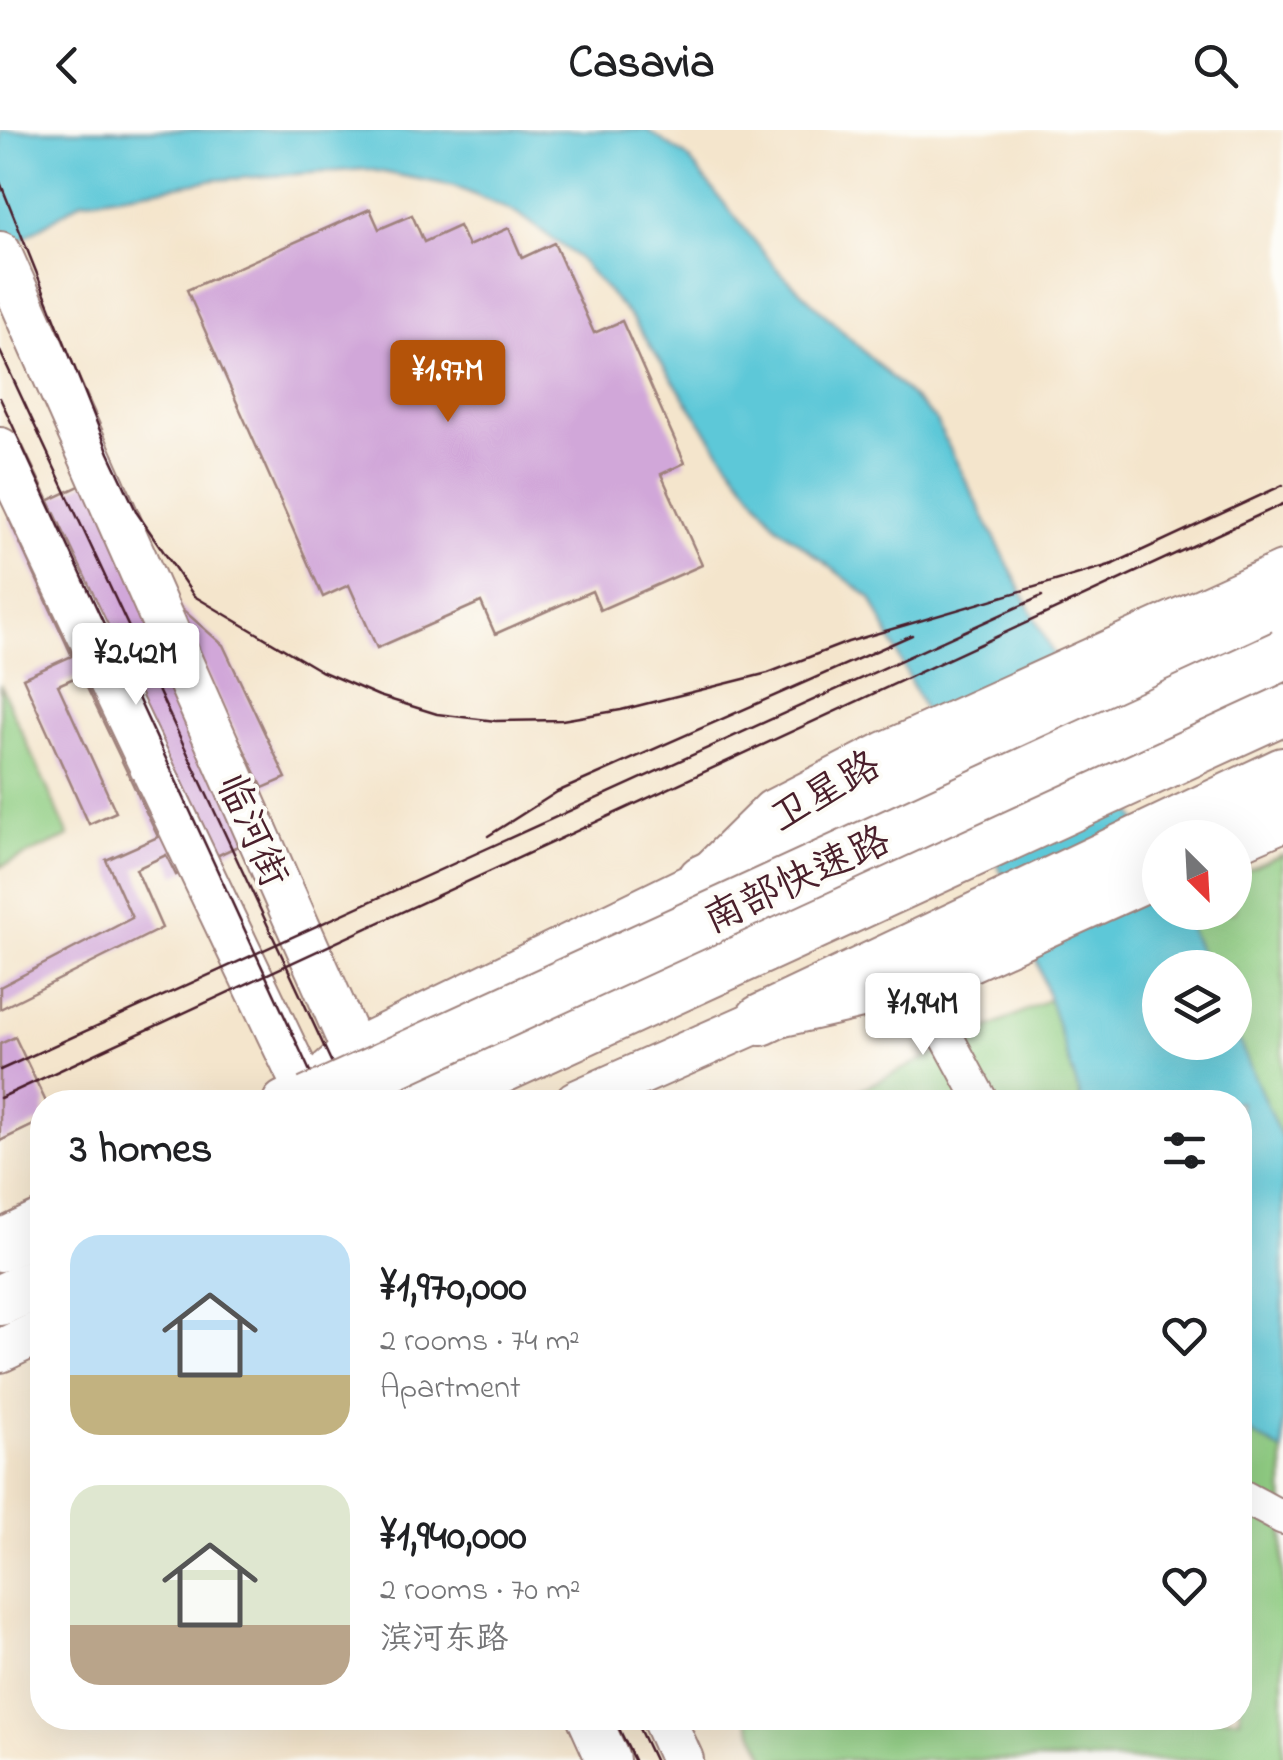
<!DOCTYPE html>
<meta charset="utf-8">
<style>
:root{--surface:#fff;--page:#f2f2f2;--text:#202124;--muted:#757577;--accent:#b45309}
body{margin:0;font-family:"Indie Flower","LXGW WenKai TC",sans-serif;background:var(--page);color:var(--text);height:100vh;display:flex;flex-direction:column;font-size:38px;white-space:nowrap}
*{box-sizing:border-box;margin:0}
p{font-size:32px;color:var(--muted)}
.icon{flex:none;width:55px;height:55px;fill:none;stroke:currentColor;stroke-width:2;stroke-linecap:round;stroke-linejoin:round}
.map{position:relative;flex:1;overflow:hidden}
.panel{position:absolute;left:30px;top:960px;width:1222px;height:640px;display:flex;flex-direction:column;background:var(--surface);border-radius:40px;box-shadow:0 10px 40px #0002}
.panel>*{flex:none}
.needle{width:65px;rotate:156deg}
.fabs{position:absolute;left:1142px;top:690px;display:grid;gap:20px}
.fabs a{display:grid;place-items:center;width:110px;height:110px;border-radius:50%;background:var(--surface);box-shadow:0 10px 40px #0002;font-size:50px}
.price{position:absolute;translate:-50% -85px;padding:0 22px;border-radius:10px;background:#fff;color:#222;font-size:32px;line-height:65px;filter:drop-shadow(0 2px 5px #0008)}
.price::after{content:'';position:absolute;left:50%;top:60px;width:30px;height:22px;margin-left:-15px;background:inherit;clip-path:polygon(0 0,100% 0,50% 100%)}
.price.active{background:var(--accent);color:#fff}
ul{padding:0;list-style:none}
li{display:flex;align-items:center;gap:30px;height:250px;padding:0 40px}
li span{display:grid;place-items:center;flex:none;width:280px;height:200px;border-radius:30px;color:#555}
li>.icon{margin-inline-start:auto}
span .icon{width:120px;height:120px;fill:#fffc;stroke-width:1}
li b{font-size:42px}
h2{display:flex;justify-content:space-between;align-items:center;height:120px;padding:0 40px;font-size:42px}
header{display:flex;justify-content:space-between;align-items:center;height:130px;padding:0 40px;background:var(--surface);font-size:45px;font-weight:700}
.map>svg:first-child{display:block}
.green{fill:#91ce84;stroke:#6e7658;stroke-width:2.5;fill-rule:evenodd}
.water{fill:#5dc8d8;stroke:#547482;stroke-width:2.5}
.building{fill:#d1a7d9}
.lines{fill:none;stroke-linecap:round;stroke-linejoin:round}
.minor-casing{stroke:#9f827c;stroke-width:36}
.major-casing{stroke:#9f827c;stroke-width:46}
.highway-casing{stroke:#9f827c;stroke-width:54}
.minor{stroke:#fff;stroke-width:32}
.major{stroke:#fff;stroke-width:42}
.highway{stroke:#fff;stroke-width:50}
.tram{stroke:#4a1f2b;stroke-width:2.5}
.highway-bridge-casing{stroke:#9f827c;stroke-width:54;stroke-linecap:butt}
.highway-bridge{stroke:#fff;stroke-width:50}
.labels{text-anchor:middle;stroke-width:8;stroke-linejoin:round;paint-order:stroke}
.street-label{font-size:40px;fill:#4a1f2b;stroke:#fdfcf7}
</style>
<header><svg class="icon" aria-label="back" viewBox="0 0 24 24"><path d="M15 5l-7 7 7 7"/></svg>Casavia<svg class="icon" aria-label="search" viewBox="0 0 24 24"><circle cx="10" cy="10" r="6"/><path d="M15 15l6 6"/></svg></header>
<div class="map">
<svg width="1283" height="1630" viewBox="0 0 1283 1630">
<rect width="100%" height="100%" fill="#fdfcf7"/>
<filter id="ink" filterUnits="userSpaceOnUse"><feTurbulence type="fractalNoise" baseFrequency=".01" numOctaves="2"/><feDisplacementMap in="SourceGraphic" scale="20" xChannelSelector="R" yChannelSelector="G"/><feConvolveMatrix kernelMatrix="1 2 1 2 8 2 1 2 1" color-interpolation-filters="sRGB"/></filter>
<filter id="wash" filterUnits="userSpaceOnUse"><feTurbulence type="fractalNoise" baseFrequency=".0048" numOctaves="4" result="noise"/><feDisplacementMap in="SourceGraphic" scale="40" xChannelSelector="R" yChannelSelector="G"/><feGaussianBlur stdDeviation="2.25" result="paint"/><feColorMatrix in="noise" values="0 0 0 0 0 0 0 0 0 0 0 0 0 0 0 0 0 1.4 0 .05"/><feComposite in="paint" operator="in"/></filter>
<g filter="url(#wash)">
<rect width="100%" height="100%" fill="#f4e5cc"/>
<!-- green -->
<g class="green">
<polygon points="0,554 69,706 0,737"/>
<path d="M 1283,724 L 1283,1630 L 767,1630 L 747,1588 L 1240,1588 L 1240,972 L 834,972 L 1190,802 L 1182,783 L 1235,782 L 1235,745 ZM 1160,838 L 1235,838 L 1235,912 L 1160,912 Z"/>
</g>
<!-- water -->
<polygon class="water" points="0,0 647,0 687,27 777,139 935,289 1160,737 1160,782 1182,783 1207,837 1160,838 1160,912 1235,912 1235,902 1283,1012 1283,1322 1240,1296 1240,972 1082,972 1023,788 871,468 777,396 716,315 633,190 577,127 519,84 454,56 367,39 214,50 82,71 5,120 0,118"/>
<g id="blocks">
<!-- building -->
<g class="building">
<polygon points="370,79 379,99 412,85 424,112 459,96 468,116 509,98 522,128 554,113 594,203 622,191 685,333 661,344 702,435 600,480 592,461 495,504 481,472 377,518 349,455 323,467 187,160"/>
<polygon points="92,350 174,472 223,515 286,648 263,658 198,526 259,706 176,745 166,725 136,739 162,798 0,879 0,857 132,788 106,730 158,707 81,545 58,555 116,682 89,694 23,548 72,526 9,389"/>
<polygon points="15,907 46,972 42,991 0,1011 0,914"/>
</g>
</g>
</g>
<g filter="url(#ink)">
<use href="#blocks" fill-opacity="0" stroke="#9f827c" stroke-width="2.5"/>
<g class="lines">
<defs>
<g id="minor">
<polyline points="918,854 982,972"/>
<polyline points="1240,1365 1283,1388"/>
</g>
<g id="major">
<polyline points="0,123 376,972"/>
<polyline points="0,319 311,972"/>
<polyline points="1235,711 1283,690"/>
<polyline points="284,972 306,962 352,921 703,750 773,681 886,623 1283,443"/>
<polyline points="576,972 761,890 918,854 1160,744"/>
<polyline points="0,1221 42,1201"/>
<polyline points="589,1588 608,1630"/>
<polyline points="663,1588 682,1630"/>
</g>
<g id="highway">
<polyline points="703,750 1283,476"/>
<polyline points="761,890 1283,643"/>
<polyline points="427,972 1283,579"/>
<polyline points="0,1116 42,1096"/>
<polyline points="0,1170 42,1151"/>
</g>
</defs>
<!-- minor casing -->
<use href="#minor" class="minor-casing"/>
<!-- major casing -->
<use href="#major" class="major-casing"/>
<!-- highway casing -->
<use href="#highway" class="highway-casing"/>
<!-- minor -->
<use href="#minor" class="minor"/>
<!-- major -->
<use href="#major" class="major"/>
<!-- highway -->
<use href="#highway" class="highway"/>
<!-- tram -->
<g class="tram">
<polyline points="0,52 109,323 137,383 194,466 321,541 379,566 437,584 496,591 562,590 621,580 768,543 848,512 1113,434"/>
<polyline points="0,221 350,972"/>
<polyline points="0,268 324,972"/>
<polyline points="1102,439 1283,355"/>
<polyline points="488,706 557,662 912,505"/>
<polyline points="0,940 1042,466"/>
<polyline points="0,968 1283,374"/>
<polyline points="614,1588 634,1630"/>
<polyline points="634,1588 654,1630"/>
</g>
<defs>
<polyline id="highway-bridge" points="309,972 1283,525"/>
</defs>
<!-- highway-bridge casing -->
<use href="#highway-bridge" class="highway-bridge-casing"/>
<!-- highway-bridge -->
<use href="#highway-bridge" class="highway-bridge"/>
</g>
</g>
<g class="labels">
<!-- street labels -->
<g class="street-label">
<text transform="translate(824 660) rotate(-30)" y="14">卫星路</text>
<text transform="translate(254 699) rotate(66)" y="14">临河街</text>
<text transform="translate(796 748) rotate(-25)" y="14">南部快速路</text>
</g>
</g>
</svg>
<div class="fabs">
<a><svg class="needle" viewBox="-14 -14 28 28"><path d="M0-13l5 13h-10z" fill="#e53935"/><path d="M0 13l5-13h-10z" fill="#757577"/></svg></a>
<a><svg class="icon" aria-label="layers" viewBox="0 0 24 24"><path d="M12 4l9 5-9 5-9-5zM3 14l9 5 9-5"/></svg></a>
</div>
<b class="price active" style="left:448px;top:295px">¥1.97M</b>
<b class="price" style="left:136px;top:578px">¥2.42M</b>
<b class="price" style="left:923px;top:928px">¥1.94M</b>
<section class="panel">
<h2>3 homes<svg class="icon" aria-label="filters" viewBox="0 0 24 24"><path d="M4 7h16M4 17h16"/><circle cx="9" cy="7" r="2"/><circle cx="15" cy="17" r="2"/></svg></h2>
<ul>
<li><span style="background:linear-gradient(#bfe0f5 70%,#c2b280 0)"><svg class="icon" aria-label="home" viewBox="0 0 24 24"><path d="M3 11l9-7 9 7M6 9v11h12V9"/></svg></span><div><b>¥1,970,000</b><p>2 rooms · 74 m²</p><p>Apartment</p></div><svg class="icon" aria-label="heart" viewBox="0 0 24 24"><path d="M12 20l-8-8c-3-5 5-10 8-4 3-6 11-1 8 4z"/></svg></li>
<li><span style="background:linear-gradient(#dfe7d0 70%,#b9a48a 0)"><svg class="icon" aria-label="home" viewBox="0 0 24 24"><path d="M3 11l9-7 9 7M6 9v11h12V9"/></svg></span><div><b>¥1,940,000</b><p>2 rooms · 70 m²</p><p>滨河东路</p></div><svg class="icon" aria-label="heart" viewBox="0 0 24 24"><path d="M12 20l-8-8c-3-5 5-10 8-4 3-6 11-1 8 4z"/></svg></li>
</ul>
</section>
</div>
